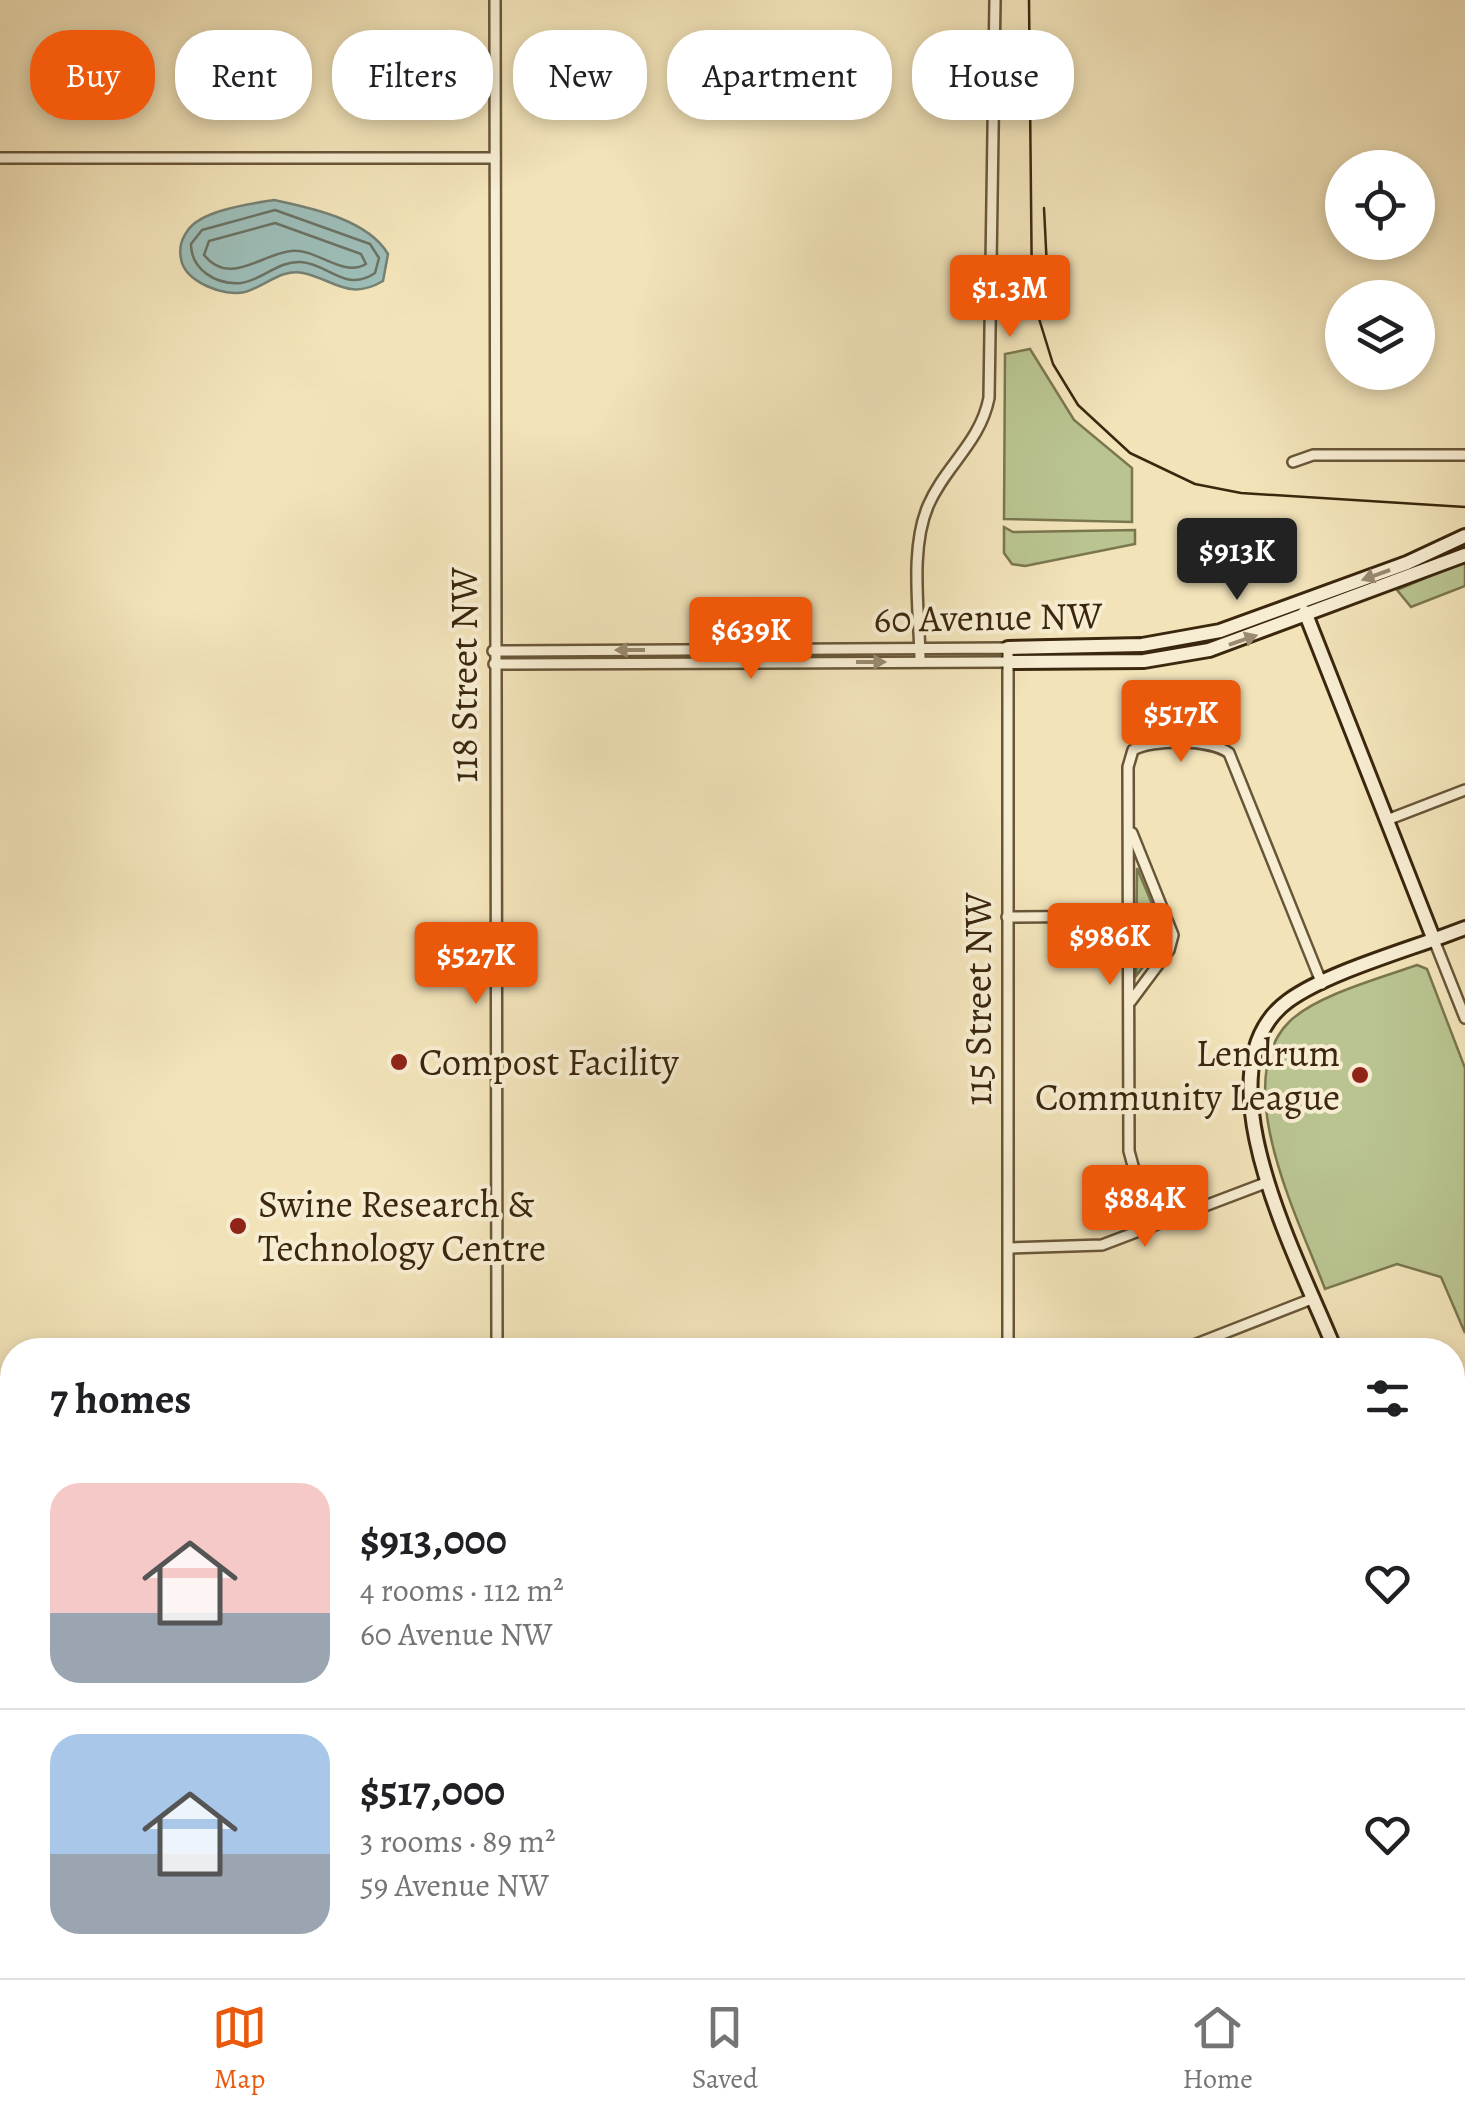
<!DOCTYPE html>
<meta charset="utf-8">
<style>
:root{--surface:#fff;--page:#f6f6f6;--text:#202124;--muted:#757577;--line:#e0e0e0;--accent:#ea580c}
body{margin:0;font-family:Alegreya,serif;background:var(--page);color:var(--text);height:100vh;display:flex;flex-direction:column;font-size:38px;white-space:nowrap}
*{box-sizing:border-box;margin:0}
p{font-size:32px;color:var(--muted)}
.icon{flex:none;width:55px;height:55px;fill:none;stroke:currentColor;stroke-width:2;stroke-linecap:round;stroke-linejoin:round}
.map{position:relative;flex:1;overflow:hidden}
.sheet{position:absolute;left:0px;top:1338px;width:1465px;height:642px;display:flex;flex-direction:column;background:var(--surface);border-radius:40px 40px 0 0;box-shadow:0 5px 15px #0003}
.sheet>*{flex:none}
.guide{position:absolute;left:30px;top:30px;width:1405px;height:90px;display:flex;gap:20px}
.tools{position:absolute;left:1325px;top:150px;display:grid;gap:20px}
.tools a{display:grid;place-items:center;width:110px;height:110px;border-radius:50%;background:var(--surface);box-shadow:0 5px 15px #0003;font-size:50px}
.price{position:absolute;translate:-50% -85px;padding:0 22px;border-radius:10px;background:var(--accent);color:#fff;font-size:32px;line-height:65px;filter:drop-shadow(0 2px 5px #0008)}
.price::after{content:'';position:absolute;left:50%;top:60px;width:30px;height:22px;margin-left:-15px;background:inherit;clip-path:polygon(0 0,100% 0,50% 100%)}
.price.current{background:#222;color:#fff}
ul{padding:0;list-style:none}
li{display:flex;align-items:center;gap:30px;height:250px;padding:0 50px}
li+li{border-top:2px solid var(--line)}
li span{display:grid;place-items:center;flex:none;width:280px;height:200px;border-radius:30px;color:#555}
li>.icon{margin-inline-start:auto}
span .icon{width:120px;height:120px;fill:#fffc;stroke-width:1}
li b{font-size:42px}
h2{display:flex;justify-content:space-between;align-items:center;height:120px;padding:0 50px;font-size:42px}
.pill{padding:0 35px;border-radius:40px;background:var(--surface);box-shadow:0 5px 15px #0003;font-size:35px;line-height:90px}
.pill.current{background:var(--accent);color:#fff}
.menu{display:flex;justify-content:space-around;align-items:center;height:140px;border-top:2px solid var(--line);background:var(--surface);font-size:28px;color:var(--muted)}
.menu a{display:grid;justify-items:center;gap:5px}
.menu .current{color:var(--accent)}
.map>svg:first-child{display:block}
.green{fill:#b9c490;stroke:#7a764e;stroke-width:2.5}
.water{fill:#9dbdb7;stroke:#768173;stroke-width:2.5}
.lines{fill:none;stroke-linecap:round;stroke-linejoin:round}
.shore{stroke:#6c7262;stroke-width:2.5}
.street-casing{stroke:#695638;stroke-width:14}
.secondary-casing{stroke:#3b270d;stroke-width:18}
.street{stroke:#f7edd2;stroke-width:9}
.secondary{stroke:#f7edd2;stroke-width:12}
.tram{stroke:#3b270d;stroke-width:2.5}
.oneway{fill:#998a70}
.poi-dot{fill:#8f2418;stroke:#f7edd2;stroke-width:4}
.labels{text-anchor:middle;stroke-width:8;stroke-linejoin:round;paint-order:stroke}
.street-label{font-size:38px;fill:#3b270d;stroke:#f7edd2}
.poi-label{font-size:38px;fill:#3b270d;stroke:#f7edd2;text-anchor:start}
</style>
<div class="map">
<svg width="1465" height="1978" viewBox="0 0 1465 1978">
<rect width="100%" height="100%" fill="#f2e3b9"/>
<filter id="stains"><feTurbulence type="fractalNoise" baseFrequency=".002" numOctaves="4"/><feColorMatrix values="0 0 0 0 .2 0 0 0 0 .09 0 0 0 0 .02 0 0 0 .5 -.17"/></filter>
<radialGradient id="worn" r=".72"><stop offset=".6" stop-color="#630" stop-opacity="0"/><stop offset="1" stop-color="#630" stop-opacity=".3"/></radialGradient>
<!-- green -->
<g class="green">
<polygon points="1030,349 1074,420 1132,468 1132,522 1004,519 1005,354"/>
<polygon points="1004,527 1013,532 1135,530 1135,544 1025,566 1012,564 1004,553"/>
<polygon points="1465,561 1465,586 1411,607 1397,590"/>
<polygon points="1137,868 1166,937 1136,976"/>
<path d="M 1417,965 L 1427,969 L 1465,1068 L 1465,1333 L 1441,1277 L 1397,1264 L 1325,1289 C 1300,1222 1227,1082 1290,1021 C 1317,995 1381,978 1417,965 Z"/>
</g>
<!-- water -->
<path class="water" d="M 274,200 C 312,208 368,220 388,254 L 383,281 C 349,301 335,280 303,273 C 282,268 264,287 245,292 C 224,297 185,282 181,259 C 179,247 181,240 188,230 C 202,210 250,204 274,200 Z"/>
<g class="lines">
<!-- shore -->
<g class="shore">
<path d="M 275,210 L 370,244 L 379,258 L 375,273 C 346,293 329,264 301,262 C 277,261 263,280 241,283 C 215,285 191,269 191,244 L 202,230 Z"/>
<path d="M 275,223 L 361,254 L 366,264 C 342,278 317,248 291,251 C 261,254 230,287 204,255 L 209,241 Z"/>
</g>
<defs>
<g id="street">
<polyline points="495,0 497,1350"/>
<polyline points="0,158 495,158"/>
<polyline points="1293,462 1313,455 1465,455"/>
<polyline points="493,651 1008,648 1008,1350"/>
<path d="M 920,662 C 920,614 909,551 928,506 C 945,466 980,443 989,398 L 995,0"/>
<polyline points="494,664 1008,662"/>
<polyline points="1387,820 1465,790"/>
<polyline points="1007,917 1129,916"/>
<polyline points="1434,940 1465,1018"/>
<polyline points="1131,1001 1169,950 1173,935 1132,833"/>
<path d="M 1150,1228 L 1129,1151 L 1128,767 L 1133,750 C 1152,739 1211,739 1229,753 L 1322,984"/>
<polyline points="1009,1248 1102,1245 1268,1182"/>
<polyline points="1181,1350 1314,1298"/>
<polyline points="1452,1520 1465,1520"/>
<polyline points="1452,1648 1465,1648"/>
<polyline points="556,1973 763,1974"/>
<polyline points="891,1978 1006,1976"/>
</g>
<g id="secondary">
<polyline points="1305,612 1434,940"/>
<polyline points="1008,648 1142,645 1220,631 1407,563 1465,536"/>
<polyline points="1008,662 1144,661 1209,650 1465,555"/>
<path d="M 1335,1350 C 1302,1266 1194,1070 1288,1001 C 1329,971 1415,948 1465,928"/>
<polyline points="0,1813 12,1824"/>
<polyline points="1452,1843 1465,1843"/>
<polyline points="0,1845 12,1844"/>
<polyline points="1452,1857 1465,1857"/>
<polyline points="0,1869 12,1859"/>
<polyline points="1006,1968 1006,1978"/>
</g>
</defs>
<!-- street casing -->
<use href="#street" class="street-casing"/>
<!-- secondary casing -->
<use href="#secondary" class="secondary-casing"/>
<!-- street -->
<use href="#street" class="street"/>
<!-- secondary -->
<use href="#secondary" class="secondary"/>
<!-- tram -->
<g class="tram">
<polyline points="1029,0 1032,296 1053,364 1078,405 1130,453 1195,484 1241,493 1465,507"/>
<polyline points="1044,208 1049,308"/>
</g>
</g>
<!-- one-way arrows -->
<defs><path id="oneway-solid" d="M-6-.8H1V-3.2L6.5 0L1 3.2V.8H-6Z" transform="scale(2.5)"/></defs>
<g class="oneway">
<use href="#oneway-solid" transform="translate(1376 575) rotate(160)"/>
<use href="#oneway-solid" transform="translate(1243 640) rotate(-19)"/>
<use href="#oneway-solid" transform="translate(630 650) rotate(180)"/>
<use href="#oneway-solid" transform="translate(871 662)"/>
</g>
<!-- markers -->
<g class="poi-dot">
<circle cx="399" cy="1062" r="10"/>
<circle cx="1360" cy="1075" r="10"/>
<circle cx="238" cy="1226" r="10"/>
</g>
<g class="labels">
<!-- street labels -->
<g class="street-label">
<text transform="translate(988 617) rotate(-1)" y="13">60 Avenue NW</text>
<text transform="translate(464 675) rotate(-90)" y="13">118 Street NW</text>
<text transform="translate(978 999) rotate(-90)" y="13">115 Street NW</text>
</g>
<!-- poi labels -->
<g class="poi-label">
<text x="1340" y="1066" text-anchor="end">Lendrum<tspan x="1340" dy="44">Community League</tspan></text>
<text x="419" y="1075">Compost Facility</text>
<text x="258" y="1217">Swine Research &amp;<tspan x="258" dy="44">Technology Centre</tspan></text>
</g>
</g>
<rect width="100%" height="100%" filter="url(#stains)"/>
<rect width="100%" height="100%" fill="url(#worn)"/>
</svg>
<div class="tools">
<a><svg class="icon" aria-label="locate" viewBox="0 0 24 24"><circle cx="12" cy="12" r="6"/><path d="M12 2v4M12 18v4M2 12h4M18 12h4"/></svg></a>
<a><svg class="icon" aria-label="layers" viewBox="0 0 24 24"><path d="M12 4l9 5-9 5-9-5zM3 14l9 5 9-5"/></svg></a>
</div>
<b class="price" style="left:1010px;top:340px">$1.3M</b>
<b class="price current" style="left:1237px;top:603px">$913K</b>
<b class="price" style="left:751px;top:682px">$639K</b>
<b class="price" style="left:1181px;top:765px">$517K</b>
<b class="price" style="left:1110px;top:988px">$986K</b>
<b class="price" style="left:476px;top:1007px">$527K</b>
<b class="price" style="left:1145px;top:1250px">$884K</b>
<div class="guide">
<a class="pill current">Buy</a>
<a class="pill">Rent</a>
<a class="pill">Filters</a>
<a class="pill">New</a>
<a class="pill">Apartment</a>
<a class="pill">House</a>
</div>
<section class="sheet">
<h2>7 homes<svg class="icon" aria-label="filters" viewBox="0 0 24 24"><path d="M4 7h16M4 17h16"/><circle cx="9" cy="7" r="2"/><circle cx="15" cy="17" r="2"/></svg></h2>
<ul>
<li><span style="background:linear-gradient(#f6c9c9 65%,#9aa5b1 0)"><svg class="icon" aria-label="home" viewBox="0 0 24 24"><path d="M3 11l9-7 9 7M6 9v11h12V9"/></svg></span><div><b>$913,000</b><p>4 rooms · 112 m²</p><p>60 Avenue NW</p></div><svg class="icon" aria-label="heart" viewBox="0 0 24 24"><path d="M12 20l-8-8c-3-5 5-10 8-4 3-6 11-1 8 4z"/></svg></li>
<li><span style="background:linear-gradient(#a9c7e8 60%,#9aa5b1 0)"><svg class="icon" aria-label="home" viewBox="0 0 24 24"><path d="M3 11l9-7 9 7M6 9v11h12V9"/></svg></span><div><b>$517,000</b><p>3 rooms · 89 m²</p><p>59 Avenue NW</p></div><svg class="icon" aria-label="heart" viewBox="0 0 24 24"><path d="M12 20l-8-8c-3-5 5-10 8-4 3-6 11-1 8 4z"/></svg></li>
</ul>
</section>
</div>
<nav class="menu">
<a class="current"><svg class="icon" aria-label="map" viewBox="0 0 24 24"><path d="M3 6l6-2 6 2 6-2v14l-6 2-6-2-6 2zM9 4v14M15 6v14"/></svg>Map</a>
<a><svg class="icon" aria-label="saved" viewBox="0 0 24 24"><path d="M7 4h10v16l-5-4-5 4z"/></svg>Saved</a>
<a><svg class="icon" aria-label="home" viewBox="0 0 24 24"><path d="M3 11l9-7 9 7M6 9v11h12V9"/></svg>Home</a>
</nav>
